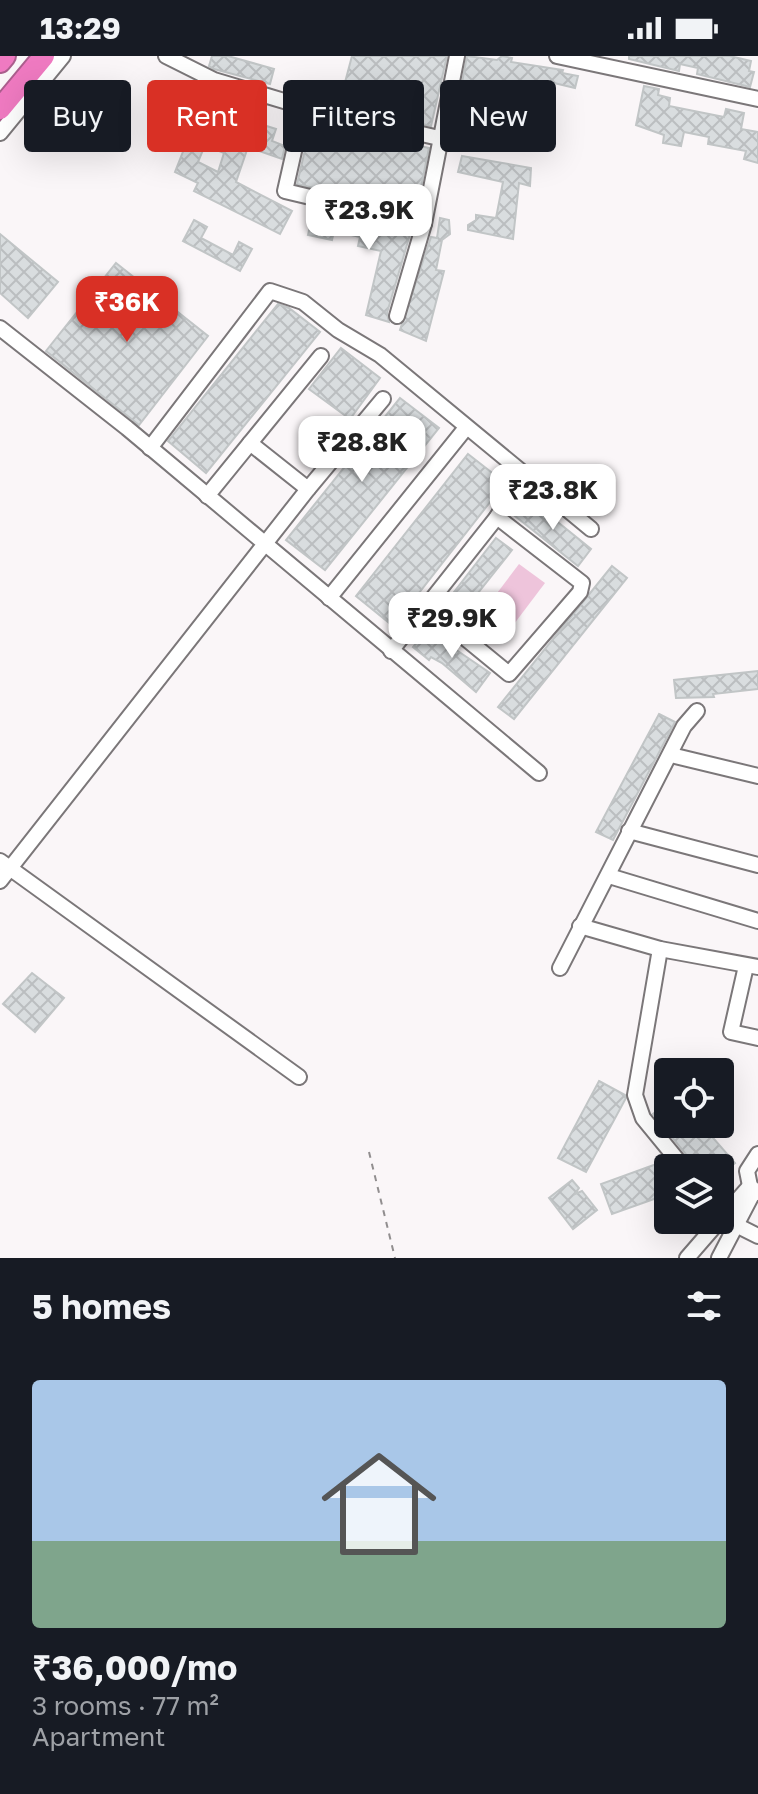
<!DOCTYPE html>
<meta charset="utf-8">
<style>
:root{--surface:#171b24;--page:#242831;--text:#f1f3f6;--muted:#9ea1a6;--accent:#d93025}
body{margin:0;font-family:"Golos Text",sans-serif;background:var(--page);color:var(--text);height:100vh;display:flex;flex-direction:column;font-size:30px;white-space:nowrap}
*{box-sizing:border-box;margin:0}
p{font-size:26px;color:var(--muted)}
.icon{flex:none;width:44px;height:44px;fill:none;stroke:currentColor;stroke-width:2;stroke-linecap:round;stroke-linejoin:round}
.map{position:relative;height:1202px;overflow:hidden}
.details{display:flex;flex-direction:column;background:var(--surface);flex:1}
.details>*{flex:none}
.banner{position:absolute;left:24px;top:24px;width:710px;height:72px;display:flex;gap:16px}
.controls{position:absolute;left:654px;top:1002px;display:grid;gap:16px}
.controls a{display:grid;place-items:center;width:80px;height:80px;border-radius:8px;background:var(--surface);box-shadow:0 8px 32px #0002;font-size:40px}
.price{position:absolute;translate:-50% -68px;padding:0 18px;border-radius:16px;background:#fff;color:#222;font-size:26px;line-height:52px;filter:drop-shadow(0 2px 4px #0008)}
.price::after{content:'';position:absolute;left:50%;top:48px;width:24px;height:18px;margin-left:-12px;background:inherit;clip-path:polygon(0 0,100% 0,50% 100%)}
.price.on{background:var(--accent);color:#fff}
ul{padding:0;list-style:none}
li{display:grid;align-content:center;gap:16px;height:424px;padding:0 32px}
li span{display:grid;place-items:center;height:248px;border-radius:8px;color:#555}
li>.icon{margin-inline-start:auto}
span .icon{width:144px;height:144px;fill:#fffc;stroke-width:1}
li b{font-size:34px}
h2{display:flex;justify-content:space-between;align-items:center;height:96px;padding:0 32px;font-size:34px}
.chip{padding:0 28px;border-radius:8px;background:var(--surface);box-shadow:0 8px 32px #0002;font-size:28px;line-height:72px}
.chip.on{background:var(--accent);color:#fff}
.status{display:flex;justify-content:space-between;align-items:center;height:56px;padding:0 40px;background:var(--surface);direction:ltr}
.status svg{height:22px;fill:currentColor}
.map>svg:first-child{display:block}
.green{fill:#eec4db}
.building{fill:url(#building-cross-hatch);stroke:#c1c5c6;stroke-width:2;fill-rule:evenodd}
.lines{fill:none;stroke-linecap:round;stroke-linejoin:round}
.minor-casing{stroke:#7b7779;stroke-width:18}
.highway-casing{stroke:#ab5e8d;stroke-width:24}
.path{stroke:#918e8f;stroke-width:2;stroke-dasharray:6 6;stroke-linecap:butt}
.minor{stroke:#fff;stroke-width:14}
.highway{stroke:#ef7ac1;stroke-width:20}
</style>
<div class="status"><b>13:29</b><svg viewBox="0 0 49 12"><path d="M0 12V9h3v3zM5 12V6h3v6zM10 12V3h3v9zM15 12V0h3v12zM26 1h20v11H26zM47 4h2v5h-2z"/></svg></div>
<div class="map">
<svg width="758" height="1202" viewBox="0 0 758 1202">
<defs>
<pattern id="building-cross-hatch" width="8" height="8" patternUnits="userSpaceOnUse" patternTransform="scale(2)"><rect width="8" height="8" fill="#d9dddf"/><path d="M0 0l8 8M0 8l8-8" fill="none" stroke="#bbbec0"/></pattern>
</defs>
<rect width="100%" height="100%" fill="#faf6f8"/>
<!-- green -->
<polygon class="green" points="519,508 545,527 511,572 485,553"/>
<!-- building -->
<g class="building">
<polygon points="212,0 228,0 274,13 270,28 214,13 209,10"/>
<polygon points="352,0 447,0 431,70 339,49"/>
<polygon points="467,0 497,4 502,0 512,2 511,6 563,14 562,17 578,20 575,32 554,27 544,67 511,61 505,62 503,71 496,70 495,76 482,73 483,68 455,64"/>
<polygon points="629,0 730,0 751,5 749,15 754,16 750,31 697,18 698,12 680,8 679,15 629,3"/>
<polygon points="644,30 659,33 658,39 670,42 669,50 724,61 726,53 744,57 741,73 758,76 758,107 744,103 746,95 708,88 709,81 684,76 681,90 663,87 664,79 636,69"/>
<path d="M 203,45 L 226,54 L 225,57 L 276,73 L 272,85 L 285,90 L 282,103 L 248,91 L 236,126 L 292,155 L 280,178 L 194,135 L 198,127 L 175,116 ZM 205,89 L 224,97 L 218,116 L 198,106 Z"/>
<polygon points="319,66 429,92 416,156 297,128 308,81 315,82"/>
<polygon points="462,100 531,112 530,130 519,127 513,183 468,174 468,169 476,164 476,159 496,162 503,126 458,116"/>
<polygon points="314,152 411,175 387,257 389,266 366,259 381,195 358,190 360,181 334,175 332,184 308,179"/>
<polygon points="440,162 449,164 450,178 442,184 436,214 444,215 426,285 400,274 431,181 437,182"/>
<polygon points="194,164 207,171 201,182 233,199 239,186 252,193 240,215 183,185"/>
<polygon points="0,178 58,226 28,262 0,237"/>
<polygon points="116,207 208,280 139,369 46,295"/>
<polygon points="278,248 289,252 320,276 206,417 168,385"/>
<polygon points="341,292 380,322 350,363 309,333"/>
<polygon points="400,342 439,372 325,514 286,484"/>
<polygon points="468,398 505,427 393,570 356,540"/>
<polygon points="528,442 591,493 578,510 515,460"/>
<polygon points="496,482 512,494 462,557 447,545"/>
<polygon points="612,510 627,522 514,663 498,651"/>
<polygon points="427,574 490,617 476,636 442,607 431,601 429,604 413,591"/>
<polygon points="758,615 758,633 713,638 714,641 676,642 674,624"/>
<polygon points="659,658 675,666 613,784 596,776"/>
<polygon points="32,917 64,942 35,976 3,948"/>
<polygon points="599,1025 625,1039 626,1042 586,1116 558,1102"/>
<polygon points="668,1046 668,1068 676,1072 680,1068 701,1068 735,1107 720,1119 720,1112 697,1112 653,1058"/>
<polygon points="665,1105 668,1138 612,1158 601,1128"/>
<polygon points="572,1124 579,1132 575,1138 582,1135 597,1154 573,1173 549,1142"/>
</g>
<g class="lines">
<defs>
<g id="minor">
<polyline points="166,0 214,24 304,51 285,135 424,168 457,0"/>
<polyline points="557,0 758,43"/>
<polyline points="304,51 439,82"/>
<polyline points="0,77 63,0"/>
<polyline points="397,260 424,168"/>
<polyline points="0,272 127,372 539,717"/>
<polyline points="250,387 308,433"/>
<polyline points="150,392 270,235 303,246 338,274 380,299 591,473"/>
<polyline points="207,440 321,300"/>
<polyline points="329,542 465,373"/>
<polyline points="426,550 509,618 580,536 582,527 497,461"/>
<polyline points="391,595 497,461 523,417"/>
<polyline points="671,699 758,720"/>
<polyline points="629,775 758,809"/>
<polyline points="0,805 299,1021"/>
<polyline points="609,820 758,865"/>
<polyline points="0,825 308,433 383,343"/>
<polyline points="580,870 660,893 758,911"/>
<polyline points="660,893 635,1039 643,1062 684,1112"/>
<polyline points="746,910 731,976 758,982"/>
<polyline points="560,912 684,670 697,655"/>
<polyline points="758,1098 747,1115 750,1130 758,1137"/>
<polyline points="720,1164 750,1130"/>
<polyline points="736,1169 758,1180"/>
<polyline points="687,1202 720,1164"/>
<polyline points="719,1202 754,1135"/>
</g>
<g id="highway">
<polyline points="0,6 5,0"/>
<polyline points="0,53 44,0"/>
</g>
</defs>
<!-- minor casing -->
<use href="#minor" class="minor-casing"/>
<!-- highway casing -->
<use href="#highway" class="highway-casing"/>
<!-- path -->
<polyline class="path" points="369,1096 395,1202"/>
<!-- minor -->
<use href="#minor" class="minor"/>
<!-- highway -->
<use href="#highway" class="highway"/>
</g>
</svg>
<div class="controls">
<a><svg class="icon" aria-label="locate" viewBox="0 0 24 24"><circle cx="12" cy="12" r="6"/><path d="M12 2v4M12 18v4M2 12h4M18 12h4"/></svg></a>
<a><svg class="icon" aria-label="layers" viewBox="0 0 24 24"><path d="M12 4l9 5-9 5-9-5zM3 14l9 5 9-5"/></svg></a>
</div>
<b class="price" style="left:369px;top:196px">₹23.9K</b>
<b class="price on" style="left:127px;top:288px">₹36K</b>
<b class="price" style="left:362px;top:428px">₹28.8K</b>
<b class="price" style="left:553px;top:476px">₹23.8K</b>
<b class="price" style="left:452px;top:604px">₹29.9K</b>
<div class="banner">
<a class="chip">Buy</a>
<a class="chip on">Rent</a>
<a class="chip">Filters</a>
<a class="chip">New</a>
</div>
</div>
<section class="details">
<h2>5 homes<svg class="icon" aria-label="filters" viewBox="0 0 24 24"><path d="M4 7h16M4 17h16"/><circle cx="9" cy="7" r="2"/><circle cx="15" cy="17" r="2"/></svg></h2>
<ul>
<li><span style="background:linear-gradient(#a9c7e8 65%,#7fa58c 0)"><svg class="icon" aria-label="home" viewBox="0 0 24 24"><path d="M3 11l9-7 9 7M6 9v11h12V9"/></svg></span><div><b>₹36,000/mo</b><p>3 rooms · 77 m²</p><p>Apartment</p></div></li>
</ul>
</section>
